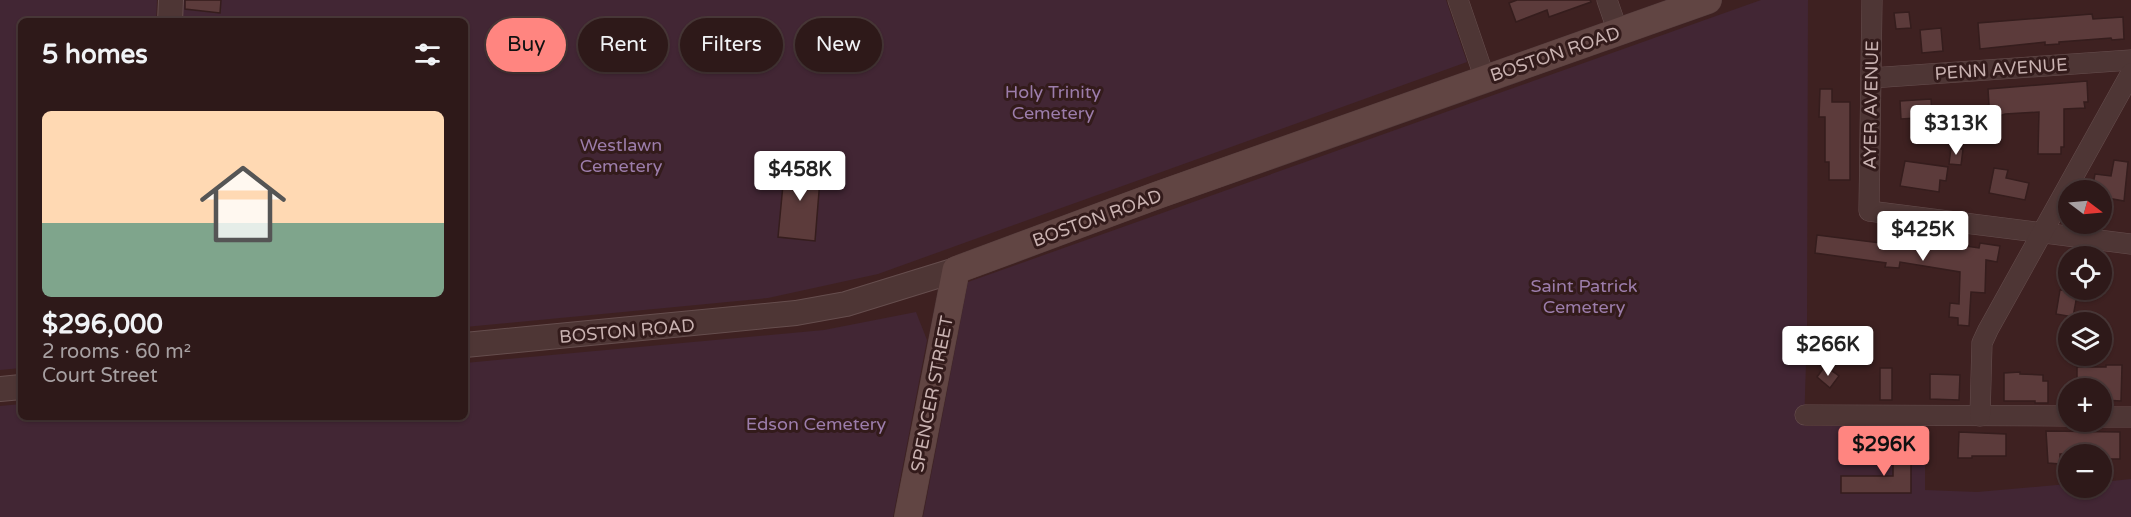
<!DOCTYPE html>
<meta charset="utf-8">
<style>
:root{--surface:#2e1919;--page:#3a2626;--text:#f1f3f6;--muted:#a7a0a2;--line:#493838;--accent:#ff8580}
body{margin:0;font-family:"Varela Round",sans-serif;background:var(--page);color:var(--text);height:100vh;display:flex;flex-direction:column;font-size:22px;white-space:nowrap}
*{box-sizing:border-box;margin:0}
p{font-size:20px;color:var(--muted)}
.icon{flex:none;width:33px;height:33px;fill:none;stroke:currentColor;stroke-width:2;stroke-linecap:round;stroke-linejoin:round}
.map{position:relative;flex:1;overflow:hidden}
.details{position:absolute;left:18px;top:18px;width:450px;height:402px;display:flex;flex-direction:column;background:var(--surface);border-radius:9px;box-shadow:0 2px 4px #0004,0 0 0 2px var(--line)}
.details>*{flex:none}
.hud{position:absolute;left:486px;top:18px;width:570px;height:54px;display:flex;gap:12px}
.needle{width:39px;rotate:106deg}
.buttons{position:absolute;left:2058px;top:180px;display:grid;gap:12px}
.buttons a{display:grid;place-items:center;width:54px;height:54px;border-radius:50%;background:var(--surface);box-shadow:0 2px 4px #0004,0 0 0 2px var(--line);font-size:30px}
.price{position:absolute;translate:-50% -51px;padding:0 14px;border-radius:6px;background:#fff;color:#222;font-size:20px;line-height:39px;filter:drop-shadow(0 2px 3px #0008)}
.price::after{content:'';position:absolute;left:50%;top:36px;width:18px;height:14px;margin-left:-9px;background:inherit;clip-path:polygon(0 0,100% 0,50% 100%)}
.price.selected{background:var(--accent);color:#111}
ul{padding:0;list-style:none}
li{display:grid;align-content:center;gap:12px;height:318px;padding:0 24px}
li+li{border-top:2px solid var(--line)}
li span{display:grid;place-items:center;height:186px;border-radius:9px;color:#555}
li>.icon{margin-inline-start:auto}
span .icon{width:108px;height:108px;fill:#fffc;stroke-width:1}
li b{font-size:26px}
h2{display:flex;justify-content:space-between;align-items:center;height:72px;padding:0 24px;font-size:26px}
.chip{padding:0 21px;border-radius:27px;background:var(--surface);box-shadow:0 2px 4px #0004,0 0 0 2px var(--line);font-size:21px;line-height:54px}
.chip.selected{background:var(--accent);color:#111}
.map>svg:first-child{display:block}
.green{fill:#422634}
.building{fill:#5c3b3b;stroke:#351d1d;stroke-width:1.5}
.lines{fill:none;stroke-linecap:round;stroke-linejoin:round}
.minor-casing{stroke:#664e4e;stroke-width:21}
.tertiary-casing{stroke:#664e4e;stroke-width:26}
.secondary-casing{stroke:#573f3f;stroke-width:28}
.minor{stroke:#4e3635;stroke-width:20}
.tertiary{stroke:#4e3635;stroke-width:24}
.secondary{stroke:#614543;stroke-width:27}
.labels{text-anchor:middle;stroke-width:6;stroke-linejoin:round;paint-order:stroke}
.street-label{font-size:18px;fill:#c9b2b1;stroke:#331b1b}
.park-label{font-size:18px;fill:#9c7dab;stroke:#331b1b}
</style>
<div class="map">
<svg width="2131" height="517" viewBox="0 0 2131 517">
<rect width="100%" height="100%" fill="#3e2121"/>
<!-- green -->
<g class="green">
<polygon points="0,0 157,0 156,21 21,21 21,368 0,370"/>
<polygon points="184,0 1446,0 1467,62 878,274 768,298 465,327 465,21 182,21"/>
<polygon points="1761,0 1808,0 1807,331 1804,426 1925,426 1925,490 1977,492 2068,484 2068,488 2102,488 2102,482 2131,479 2131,517 923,517 968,282"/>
<polygon points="916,312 927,340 893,517 0,517 0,406 21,404 21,417 465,417 465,363 824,330"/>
</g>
<!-- building -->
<g class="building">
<polygon points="185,0 221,0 220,13 185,9"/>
<polygon points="1517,0 1590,0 1591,2 1549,17 1547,10 1516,22 1509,3"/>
<polygon points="1909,12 1911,28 1896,29 1894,13"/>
<polygon points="2092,14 2093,19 2123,17 2124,39 2112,40 2111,38 2059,42 2059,44 2045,45 2045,42 1980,49 1978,23"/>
<polygon points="1941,28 1943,51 1922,53 1920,30"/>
<polygon points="2087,81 2088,102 2084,102 2085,108 2064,109 2064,147 2061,147 2061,154 2038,154 2039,112 2005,114 1999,116 1999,120 1986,121 1985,106 1989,105 1988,89"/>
<polygon points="1820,89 1832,89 1832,102 1850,102 1850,180 1829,180 1829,162 1825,162 1825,117 1819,117"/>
<polygon points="1931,99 1932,117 1901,119 1900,101"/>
<polygon points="1951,148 1963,149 1961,165 1949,164"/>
<polygon points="2114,160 2128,162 2124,201 2102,197 2102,190 2092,190 2095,174 2111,176"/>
<polygon points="1905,161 1948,167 1946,181 1940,180 1939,192 1900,186"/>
<polygon points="785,164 821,167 815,241 778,237"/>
<polygon points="1994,168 2008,170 2006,178 2029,183 2025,200 1989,193"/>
<polygon points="1817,235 1880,243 1880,239 1938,246 1938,242 1979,248 1980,243 2000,246 1997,262 1986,260 1985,293 1971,292 1969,326 1958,325 1958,318 1949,317 1950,303 1959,304 1960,272 1900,262 1899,268 1885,267 1886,263 1815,253"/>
<polygon points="2060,290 2078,290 2073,317 2056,314"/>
<polygon points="2106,365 2122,365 2121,401 2103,400 2103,388 2077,388 2077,367 2106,367"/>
<polygon points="1825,366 1839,376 1830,388 1817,377"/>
<rect x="1880" y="368" width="12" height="32"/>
<polygon points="2020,372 2020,374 2043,375 2043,381 2048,381 2048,403 2035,403 2035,401 2004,401 2004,373"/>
<polygon points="1930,374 1960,375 1959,400 1930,399"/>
<polygon points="2046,431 2120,432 2120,459 2102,459 2102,454 2060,454 2060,464 2048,463"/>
<polygon points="1959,432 2006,434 2006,456 1972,456 1972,458 1958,458"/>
<polygon points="1893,445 1911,445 1911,493 1841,493 1841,476 1893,476"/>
</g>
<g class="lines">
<defs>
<g id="minor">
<polyline points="1458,0 1485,79"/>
<polyline points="1607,0 1618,32"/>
<polyline points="1872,0 1869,211 2131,244"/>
<polyline points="1871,78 2131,60"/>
<polyline points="1805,415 2068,416"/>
<polyline points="1980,416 1982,343 1988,330 2131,73"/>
<polyline points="2102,417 2131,417"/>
</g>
<g id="tertiary">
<polyline points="170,21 171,0"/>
<polyline points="465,345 796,313 846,304 956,270"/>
<polyline points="0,389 21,387"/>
</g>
<polyline id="secondary" points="908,517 956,270 1158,195 1708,0"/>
</defs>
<!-- minor casing -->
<use href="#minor" class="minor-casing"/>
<!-- tertiary casing -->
<use href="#tertiary" class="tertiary-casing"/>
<!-- secondary casing -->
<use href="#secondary" class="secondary-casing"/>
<!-- minor -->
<use href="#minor" class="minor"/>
<!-- tertiary -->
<use href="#tertiary" class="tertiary"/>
<!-- secondary -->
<use href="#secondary" class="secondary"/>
</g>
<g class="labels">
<!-- street labels -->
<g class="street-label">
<text transform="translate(1555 54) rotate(-19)" y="6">BOSTON ROAD</text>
<text transform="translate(2001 69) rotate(-4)" y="6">PENN AVENUE</text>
<text transform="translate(1871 105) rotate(-89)" y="6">AYER AVENUE</text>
<text transform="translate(1097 218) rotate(-20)" y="6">BOSTON ROAD</text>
<text transform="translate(627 331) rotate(-5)" y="6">BOSTON ROAD</text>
<text transform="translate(932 394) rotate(-79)" y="6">SPENCER STREET</text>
</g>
<!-- park labels -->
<g class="park-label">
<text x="1053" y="98">Holy Trinity<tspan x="1053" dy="21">Cemetery</tspan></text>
<text x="621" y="151">Westlawn<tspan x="621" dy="21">Cemetery</tspan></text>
<text x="1584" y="292">Saint Patrick<tspan x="1584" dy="21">Cemetery</tspan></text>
<text x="816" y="430">Edson Cemetery</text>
</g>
</g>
</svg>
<div class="buttons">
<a><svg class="needle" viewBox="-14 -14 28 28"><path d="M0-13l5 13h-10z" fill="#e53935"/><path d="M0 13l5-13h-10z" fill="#a7a0a2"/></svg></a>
<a><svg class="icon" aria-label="locate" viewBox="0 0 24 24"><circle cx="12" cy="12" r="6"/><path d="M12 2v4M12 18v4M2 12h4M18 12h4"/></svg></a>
<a><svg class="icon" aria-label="layers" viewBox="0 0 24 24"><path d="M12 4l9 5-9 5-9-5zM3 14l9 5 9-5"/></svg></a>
<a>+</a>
<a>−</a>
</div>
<b class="price" style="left:1956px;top:156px">$313K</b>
<b class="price" style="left:800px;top:202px">$458K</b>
<b class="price" style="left:1923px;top:262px">$425K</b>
<b class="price" style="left:1828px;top:377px">$266K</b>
<b class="price selected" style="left:1884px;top:477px">$296K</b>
<div class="hud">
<a class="chip selected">Buy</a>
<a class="chip">Rent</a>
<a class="chip">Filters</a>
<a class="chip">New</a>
</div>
<section class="details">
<h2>5 homes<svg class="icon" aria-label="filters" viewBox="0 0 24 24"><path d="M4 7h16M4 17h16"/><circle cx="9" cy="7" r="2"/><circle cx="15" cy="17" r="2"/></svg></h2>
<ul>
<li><span style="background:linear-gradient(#ffd9b3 60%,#7fa58c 0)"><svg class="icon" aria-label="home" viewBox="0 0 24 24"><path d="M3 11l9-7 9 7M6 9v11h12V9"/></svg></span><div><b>$296,000</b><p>2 rooms · 60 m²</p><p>Court Street</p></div></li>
</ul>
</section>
</div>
